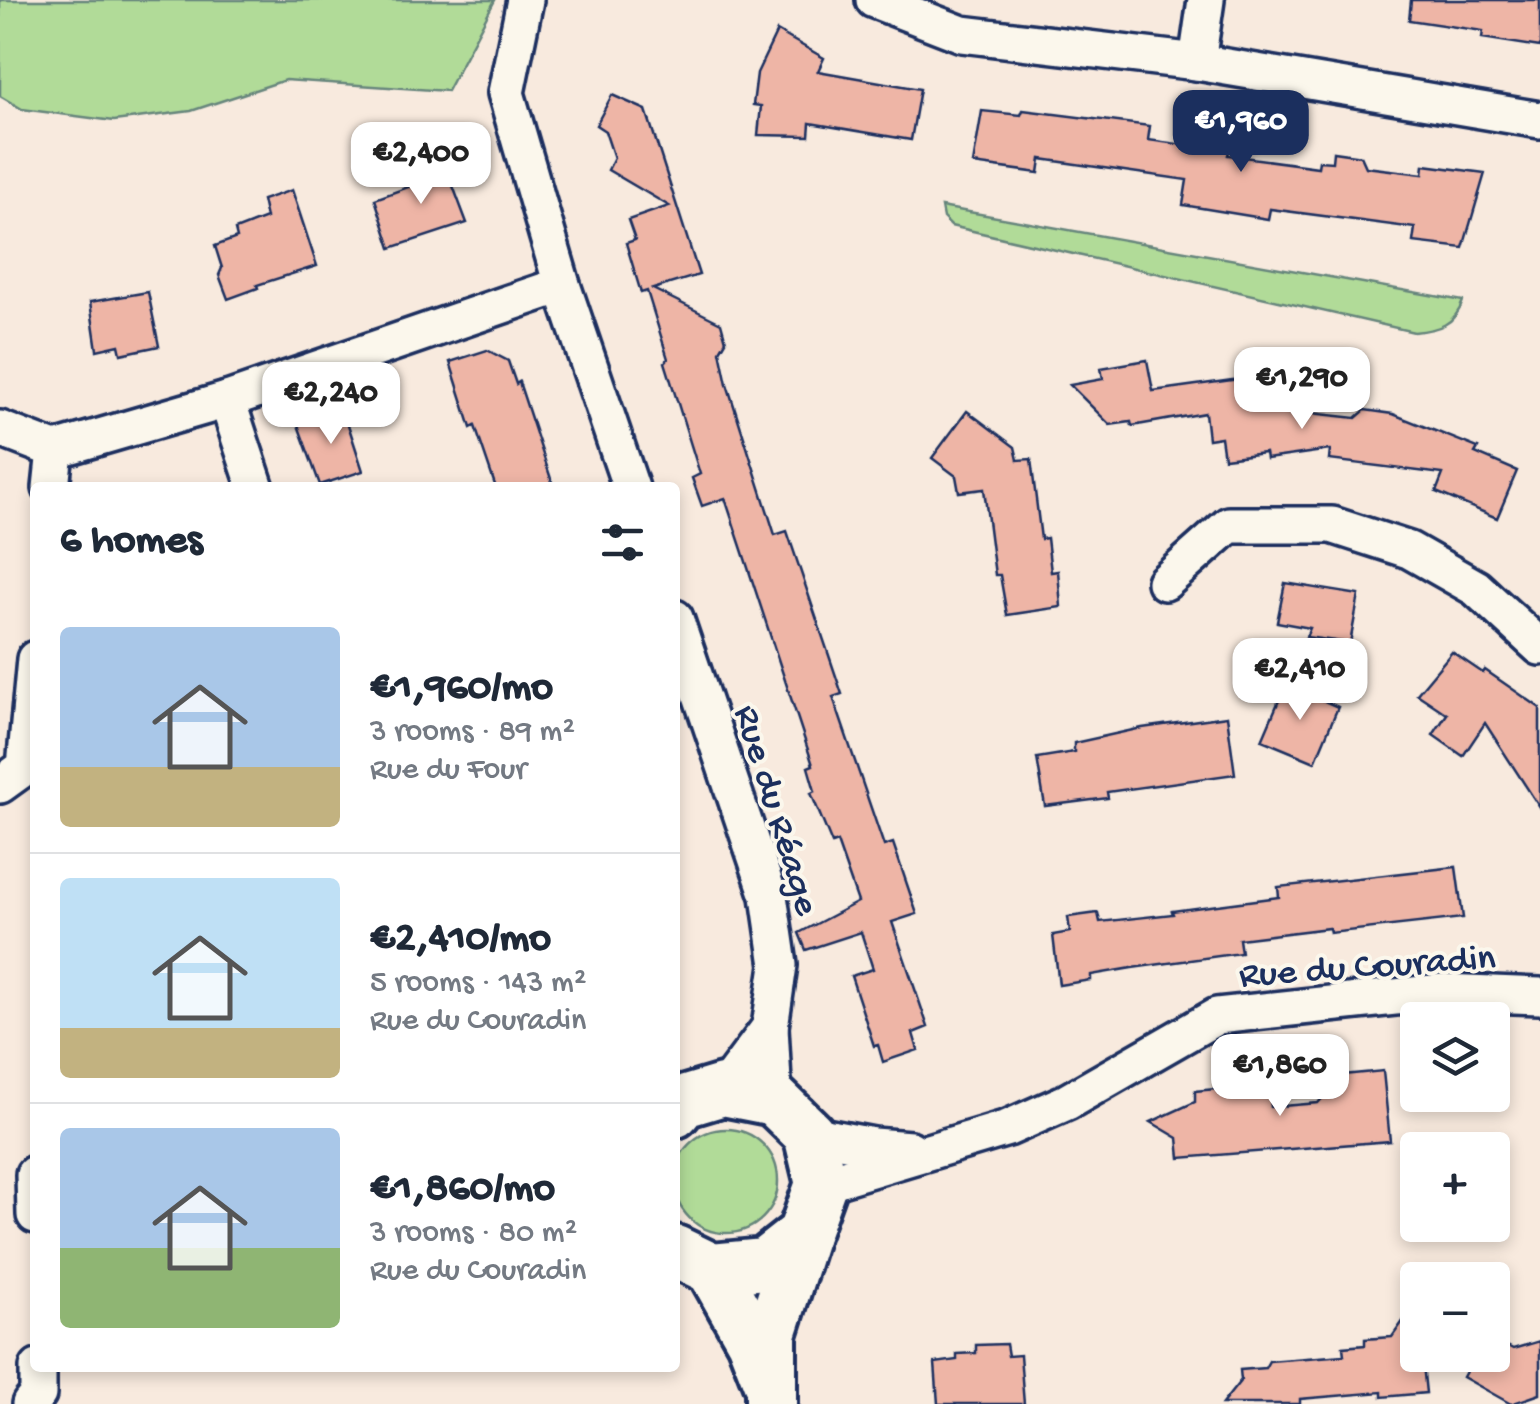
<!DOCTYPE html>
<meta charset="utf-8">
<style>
:root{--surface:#fff;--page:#f6f6f7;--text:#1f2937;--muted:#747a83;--line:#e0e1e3;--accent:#1b2f5e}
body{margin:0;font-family:"Gochi Hand",sans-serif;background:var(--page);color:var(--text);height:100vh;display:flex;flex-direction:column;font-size:38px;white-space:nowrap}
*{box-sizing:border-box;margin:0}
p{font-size:32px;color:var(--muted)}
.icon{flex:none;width:55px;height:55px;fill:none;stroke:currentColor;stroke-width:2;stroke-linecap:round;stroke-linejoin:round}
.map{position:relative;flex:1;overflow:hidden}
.drawer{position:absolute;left:30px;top:482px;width:650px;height:890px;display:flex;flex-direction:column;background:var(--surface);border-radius:10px;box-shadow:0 5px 15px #0003}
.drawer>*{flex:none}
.tools{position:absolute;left:1400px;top:1002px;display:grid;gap:20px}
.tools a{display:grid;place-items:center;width:110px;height:110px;border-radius:10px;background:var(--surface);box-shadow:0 5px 15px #0003;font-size:50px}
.price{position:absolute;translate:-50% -85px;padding:0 22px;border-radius:20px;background:#fff;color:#222;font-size:32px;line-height:65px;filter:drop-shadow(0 2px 5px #0008)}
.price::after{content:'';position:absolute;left:50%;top:60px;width:30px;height:22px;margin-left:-15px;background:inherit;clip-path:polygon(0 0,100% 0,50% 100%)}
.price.active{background:var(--accent);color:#fff}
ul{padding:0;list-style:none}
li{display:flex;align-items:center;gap:30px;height:250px;padding:0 30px}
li+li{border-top:2px solid var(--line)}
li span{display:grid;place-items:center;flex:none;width:280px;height:200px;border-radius:10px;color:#555}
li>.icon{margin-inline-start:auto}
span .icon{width:120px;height:120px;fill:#fffc;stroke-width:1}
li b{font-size:42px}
h2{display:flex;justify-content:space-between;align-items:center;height:120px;padding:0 30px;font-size:42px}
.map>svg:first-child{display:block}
.green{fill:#b1db98;stroke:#66857b;stroke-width:2.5}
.building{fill:#eeb5a6;stroke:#1b2f5e;stroke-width:2.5}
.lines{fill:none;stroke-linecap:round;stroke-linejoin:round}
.street-casing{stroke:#1b2f5e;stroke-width:42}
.secondary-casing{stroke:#1b2f5e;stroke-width:58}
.street{stroke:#fbf7ec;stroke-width:35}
.secondary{stroke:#fbf7ec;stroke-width:50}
.labels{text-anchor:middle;stroke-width:8;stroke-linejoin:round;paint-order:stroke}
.street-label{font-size:38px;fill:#1b2f5e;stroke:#fbf7ec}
</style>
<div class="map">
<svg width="1540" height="1404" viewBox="0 0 1540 1404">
<rect width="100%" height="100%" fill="#f8eade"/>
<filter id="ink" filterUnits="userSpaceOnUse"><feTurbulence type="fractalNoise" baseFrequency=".01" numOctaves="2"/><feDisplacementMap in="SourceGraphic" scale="20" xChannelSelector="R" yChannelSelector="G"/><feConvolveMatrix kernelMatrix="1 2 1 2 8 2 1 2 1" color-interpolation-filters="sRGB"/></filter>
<g filter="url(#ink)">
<!-- green -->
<g class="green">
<polygon points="0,0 495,0 447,91 285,80 191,111 114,121 22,109 0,96"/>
<path d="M 941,207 L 1463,301 C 1455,325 1438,330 1414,332 L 951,226 L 943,218 Z"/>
<circle cx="726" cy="1181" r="52"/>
</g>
<!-- building -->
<g class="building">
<polygon points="1411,0 1540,0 1540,47 1482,38 1483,31 1409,20"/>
<polygon points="777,31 824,58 818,71 920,89 911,140 810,123 809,136 758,135 761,106 753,105 757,73"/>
<polygon points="612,95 646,110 699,275 653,289 721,323 726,341 720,351 727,384 775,535 787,531 842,694 833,697 884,846 893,843 917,914 892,922 928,1027 913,1033 918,1050 883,1062 878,1045 874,1046 851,976 873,969 861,932 806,950 799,933 858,902 837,842 832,844 811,793 815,791 808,767 813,765 725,498 702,506 692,478 700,474 665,362 668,359 647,291 641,293 626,243 635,240 628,220 669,206 608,170 614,158 605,131 596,125"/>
<polygon points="1023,110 1150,126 1148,140 1229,151 1228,155 1318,167 1319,161 1332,162 1333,152 1361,156 1366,167 1423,174 1424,165 1485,173 1463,248 1413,242 1415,228 1270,209 1268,219 1183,205 1187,180 1041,159 1039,173 973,164 982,111 1021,115"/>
<polygon points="444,162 467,223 391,248 375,199 414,185 412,172"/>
<polygon points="292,190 317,266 257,285 258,288 228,299 219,275 222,268 215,246 237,238 235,230 266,218 262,200"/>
<polygon points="148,292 159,346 121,354 119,345 97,350 90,302"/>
<polygon points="487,350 508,361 516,384 519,382 554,488 496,488 475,426 471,428 450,362"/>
<polygon points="1147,360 1153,391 1239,379 1268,401 1282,399 1284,410 1356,418 1365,410 1393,414 1478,448 1475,453 1517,471 1497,518 1436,492 1443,474 1329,460 1330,450 1266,459 1265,453 1224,458 1221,437 1208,439 1205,413 1132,426 1131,422 1110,425 1070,385 1103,379 1101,368"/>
<polygon points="343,409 363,471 320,485 298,425"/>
<polygon points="967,411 1015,447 1018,460 1031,459 1041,539 1047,538 1051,572 1058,571 1061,607 1007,615 1000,575 995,575 984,489 959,492 956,476 932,458"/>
<polygon points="1285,583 1359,595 1350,643 1306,637 1310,628 1277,622"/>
<polygon points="1452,652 1483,673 1485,670 1540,708 1540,808 1485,723 1463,756 1433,735 1447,714 1417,694"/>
<polygon points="1286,684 1338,707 1315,762 1262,740"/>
<polygon points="1227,716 1235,774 1107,792 1108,798 1045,806 1037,758 1074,752 1074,743 1142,728"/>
<polygon points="1456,867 1463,918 1330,933 1329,928 1239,939 1241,953 1132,968 1091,975 1091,980 1059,985 1053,935 1070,932 1068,917 1098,913 1100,922 1173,914 1172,911 1279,897 1278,887"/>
<polygon points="1383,1071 1390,1141 1180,1158 1178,1138 1151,1122 1195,1102 1195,1091 1269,1084 1271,1107 1318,1103 1343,1075"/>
<polygon points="1418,1300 1418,1355 1422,1355 1426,1393 1382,1397 1382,1392 1300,1399 1300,1404 1222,1404 1241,1380 1240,1370 1265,1368 1269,1361 1344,1355 1343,1347 1365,1345 1365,1339 1392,1337"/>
<polygon points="1492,1338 1513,1349 1540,1341 1540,1394 1511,1404 1463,1377 1475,1355 1492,1355"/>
<polygon points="1006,1344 1008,1356 1020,1355 1024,1404 938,1404 935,1363 957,1360 957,1354 976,1353 976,1345"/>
</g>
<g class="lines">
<defs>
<g id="street">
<polyline points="525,0 506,93 562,285 631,488"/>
<polyline points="874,0 962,34 1197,62 1540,120"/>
<polyline points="1197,62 1206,0"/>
<polyline points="227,400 256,488"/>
<polyline points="0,429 55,450 227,400 562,285"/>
<polyline points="51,488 55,450"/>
<polyline points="1165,582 1229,525 1332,525 1409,550 1476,588 1540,647"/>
<polyline points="675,618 769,896 779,965 770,1027 774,1100"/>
<polyline points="0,785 25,767 35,659"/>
<polyline points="723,1090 770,1027"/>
<polyline points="809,1134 873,1146 910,1149"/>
<polyline points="34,1174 35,1215"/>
<polyline points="821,1184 1008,1128 1067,1102 1217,1016 1442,992 1540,996"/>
<polyline points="30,1404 38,1394 38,1368"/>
</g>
<g id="secondary">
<polyline points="675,1112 683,1102 723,1090 774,1100 809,1134 821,1184 803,1234 765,1264 712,1269 675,1251"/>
<polyline points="712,1269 752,1340 768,1381"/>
<polyline points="771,1404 771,1334 803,1234"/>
</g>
</defs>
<!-- street casing -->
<use href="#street" class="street-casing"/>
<!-- secondary casing -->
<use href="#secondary" class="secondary-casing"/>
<!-- street -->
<use href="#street" class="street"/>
<!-- secondary -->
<use href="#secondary" class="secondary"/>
</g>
</g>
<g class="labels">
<!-- street labels -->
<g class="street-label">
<text transform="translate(780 809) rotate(73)" y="13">Rue du Réage</text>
<text transform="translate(1367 963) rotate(-4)" y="13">Rue du Couradin</text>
</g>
</g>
</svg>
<div class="tools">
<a><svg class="icon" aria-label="layers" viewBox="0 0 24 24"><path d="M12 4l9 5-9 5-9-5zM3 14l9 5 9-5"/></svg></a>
<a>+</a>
<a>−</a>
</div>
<b class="price active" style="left:1241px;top:175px">€1,960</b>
<b class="price" style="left:421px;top:207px">€2,400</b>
<b class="price" style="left:1302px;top:432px">€1,290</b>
<b class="price" style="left:331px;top:447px">€2,240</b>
<b class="price" style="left:1300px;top:723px">€2,410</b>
<b class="price" style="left:1280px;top:1119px">€1,860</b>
<section class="drawer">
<h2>6 homes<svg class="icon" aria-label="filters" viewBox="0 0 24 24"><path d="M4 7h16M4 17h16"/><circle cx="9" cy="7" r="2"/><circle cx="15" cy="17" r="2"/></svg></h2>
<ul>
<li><span style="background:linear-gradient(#a9c7e8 70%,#c2b280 0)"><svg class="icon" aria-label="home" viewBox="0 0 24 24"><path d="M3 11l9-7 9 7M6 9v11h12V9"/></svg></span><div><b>€1,960/mo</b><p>3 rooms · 89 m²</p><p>Rue du Four</p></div></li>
<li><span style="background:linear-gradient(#bfe0f5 75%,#c2b280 0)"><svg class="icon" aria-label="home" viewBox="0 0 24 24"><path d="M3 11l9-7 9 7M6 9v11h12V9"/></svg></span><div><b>€2,410/mo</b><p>5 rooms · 143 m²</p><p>Rue du Couradin</p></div></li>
<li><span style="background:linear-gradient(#a9c7e8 60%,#8fb573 0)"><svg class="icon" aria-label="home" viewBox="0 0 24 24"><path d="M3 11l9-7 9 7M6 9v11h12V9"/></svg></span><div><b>€1,860/mo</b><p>3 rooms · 80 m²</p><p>Rue du Couradin</p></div></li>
</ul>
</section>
</div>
